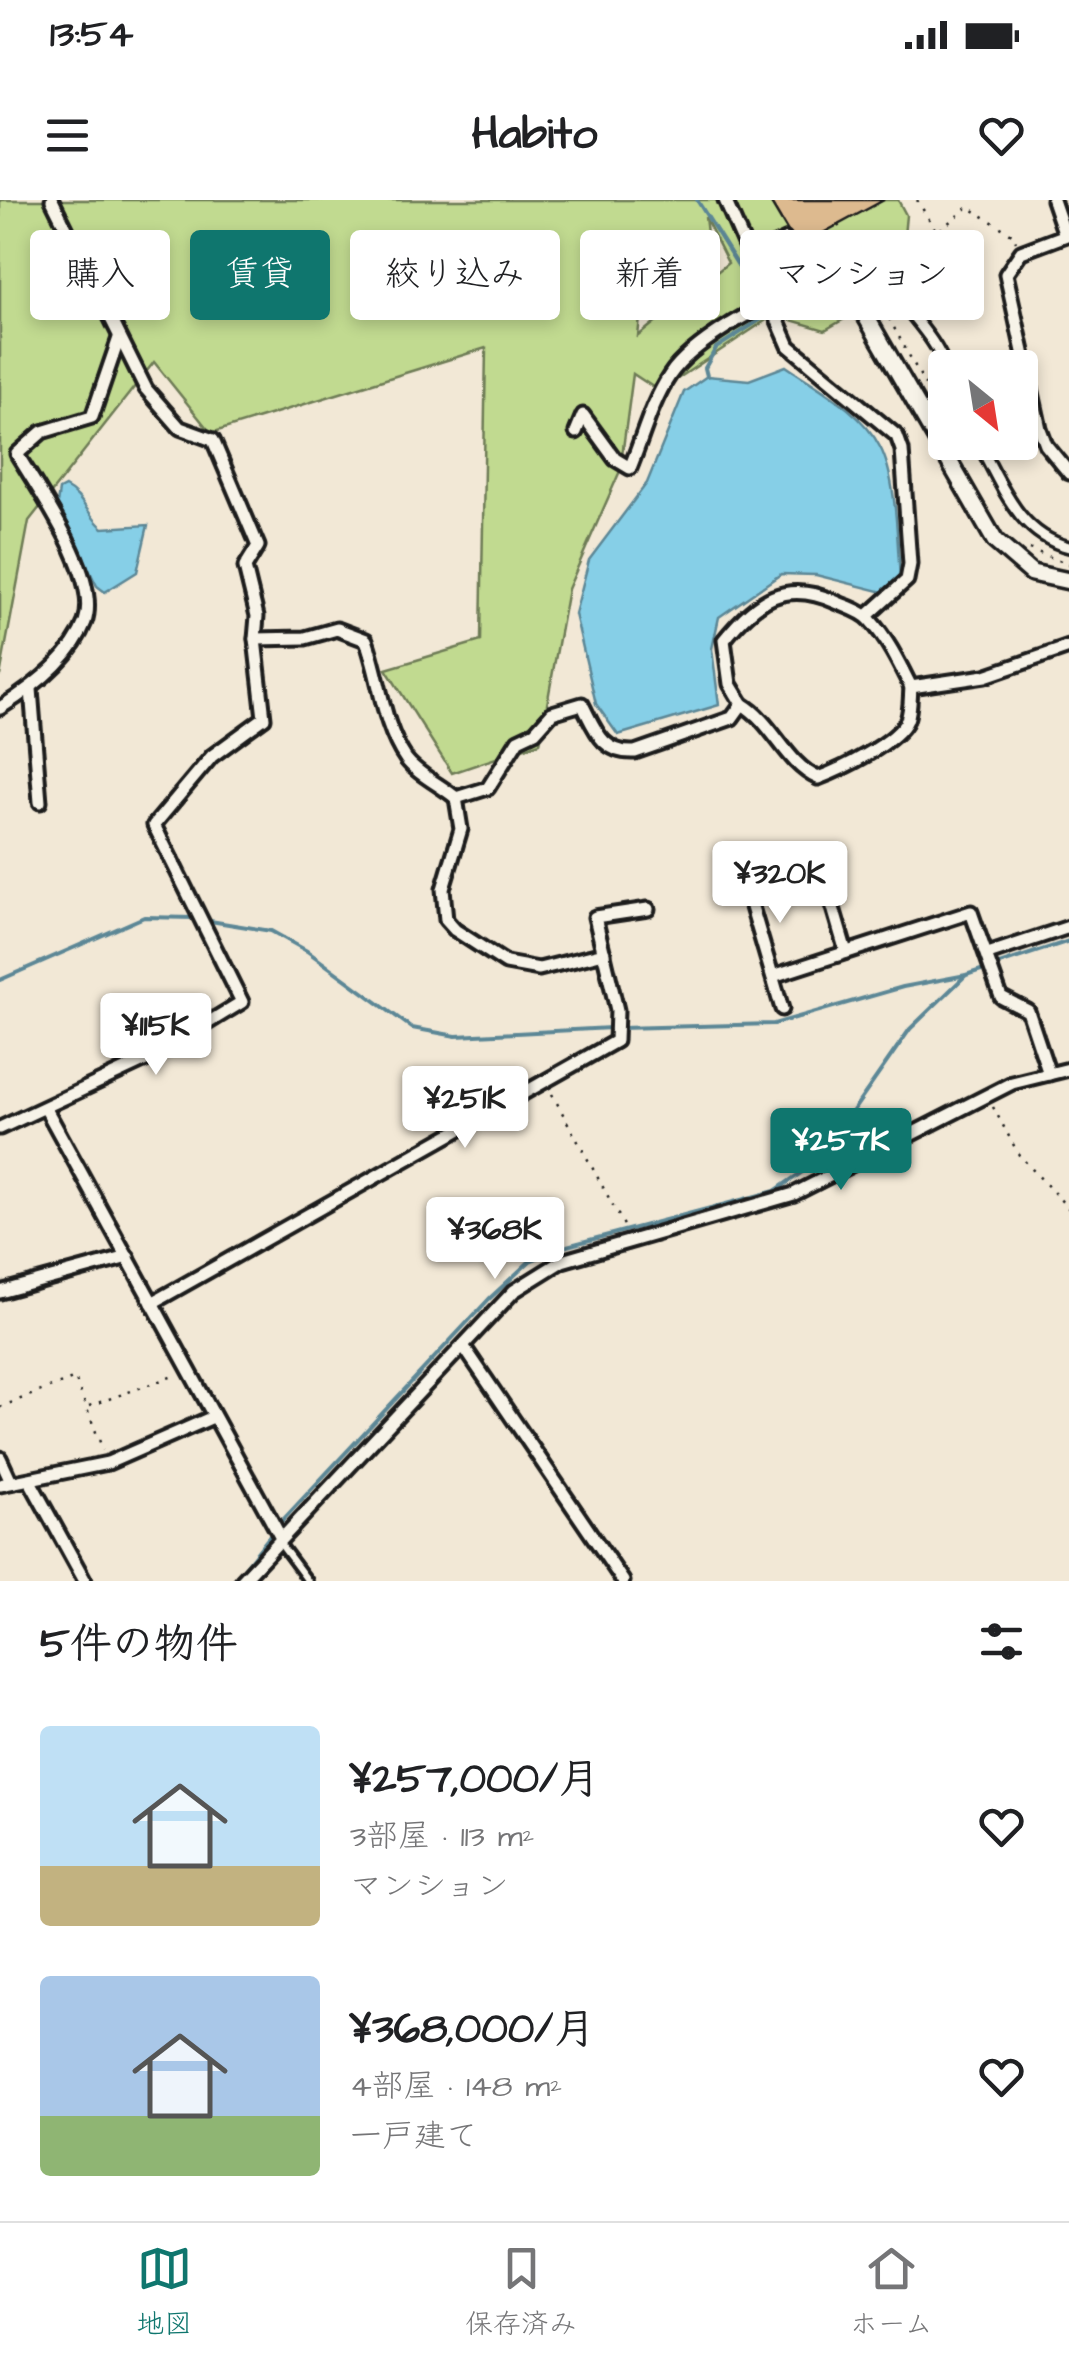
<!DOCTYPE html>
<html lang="ja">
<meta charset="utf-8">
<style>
:root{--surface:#fff;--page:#f6f6f6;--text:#202124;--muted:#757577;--line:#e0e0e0;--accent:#0f766e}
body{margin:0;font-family:"Architects Daughter","Klee One",sans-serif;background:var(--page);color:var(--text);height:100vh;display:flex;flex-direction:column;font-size:38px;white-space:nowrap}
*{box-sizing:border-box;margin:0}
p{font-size:32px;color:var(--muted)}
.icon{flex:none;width:55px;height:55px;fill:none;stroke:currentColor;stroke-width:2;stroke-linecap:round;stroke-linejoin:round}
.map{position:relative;height:1381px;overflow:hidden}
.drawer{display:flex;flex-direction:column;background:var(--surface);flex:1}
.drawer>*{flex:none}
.hud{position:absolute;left:30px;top:30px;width:1010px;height:90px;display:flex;gap:20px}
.needle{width:65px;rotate:150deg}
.controls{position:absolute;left:928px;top:150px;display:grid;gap:20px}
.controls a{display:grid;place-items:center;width:110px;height:110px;border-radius:10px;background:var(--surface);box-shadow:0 5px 15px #0003;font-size:50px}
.price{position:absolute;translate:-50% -85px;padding:0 22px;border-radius:10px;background:#fff;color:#222;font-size:32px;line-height:65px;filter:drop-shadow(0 2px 5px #0008)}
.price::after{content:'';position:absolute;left:50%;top:60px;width:30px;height:22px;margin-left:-15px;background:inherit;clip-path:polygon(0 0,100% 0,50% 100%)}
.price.selected{background:var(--accent);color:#fff}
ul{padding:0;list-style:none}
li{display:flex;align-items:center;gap:30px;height:250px;padding:0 40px}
li span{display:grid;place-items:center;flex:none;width:280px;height:200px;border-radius:10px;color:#555}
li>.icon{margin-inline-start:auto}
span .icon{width:120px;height:120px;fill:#fffc;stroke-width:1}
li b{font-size:42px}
h2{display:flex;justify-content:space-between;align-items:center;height:120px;padding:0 40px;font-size:42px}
.tag{padding:0 35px;border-radius:10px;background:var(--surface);box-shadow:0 5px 15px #0003;font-size:35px;line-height:90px}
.tag.selected{background:var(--accent);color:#fff}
.status{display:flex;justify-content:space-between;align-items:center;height:70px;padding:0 50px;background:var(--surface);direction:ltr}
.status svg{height:28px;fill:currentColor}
header{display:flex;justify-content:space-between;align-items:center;height:130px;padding:0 40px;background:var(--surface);font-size:45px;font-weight:700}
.dock{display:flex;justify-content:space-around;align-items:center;height:140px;border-top:2px solid var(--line);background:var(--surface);font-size:28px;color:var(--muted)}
.dock a{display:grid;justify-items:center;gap:5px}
.dock .selected{color:var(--accent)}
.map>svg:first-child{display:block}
.green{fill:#c1da90;stroke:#6e7b56;stroke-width:2.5;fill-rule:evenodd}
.water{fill:#86cfe7;stroke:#5c8796;stroke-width:2.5}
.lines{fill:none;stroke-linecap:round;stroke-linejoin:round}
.stream{stroke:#5c8796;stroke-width:4}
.building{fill:#ddba8f;stroke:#1c1c1c;stroke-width:2.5}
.service-casing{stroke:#1c1c1c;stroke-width:14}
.pedestrian-casing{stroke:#1c1c1c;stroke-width:16}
.minor-casing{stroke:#1c1c1c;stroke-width:19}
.tertiary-casing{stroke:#1c1c1c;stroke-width:22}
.path{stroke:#1c1c1c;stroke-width:2.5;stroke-dasharray:2.5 8;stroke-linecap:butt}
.service{stroke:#f7f3e8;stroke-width:6}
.pedestrian{stroke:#f7f3e8;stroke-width:9}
.minor{stroke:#f7f3e8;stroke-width:11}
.tertiary{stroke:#f7f3e8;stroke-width:15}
</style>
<div class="status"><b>13:54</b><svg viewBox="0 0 49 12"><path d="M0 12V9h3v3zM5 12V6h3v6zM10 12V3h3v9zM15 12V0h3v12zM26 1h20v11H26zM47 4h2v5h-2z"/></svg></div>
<header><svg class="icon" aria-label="menu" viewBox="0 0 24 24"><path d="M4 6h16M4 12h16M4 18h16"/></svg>Habito<svg class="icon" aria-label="heart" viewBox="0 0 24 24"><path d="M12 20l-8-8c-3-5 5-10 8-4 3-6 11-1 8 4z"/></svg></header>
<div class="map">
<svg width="1069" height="1381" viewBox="0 0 1069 1381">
<rect width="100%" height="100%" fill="#f2e8d6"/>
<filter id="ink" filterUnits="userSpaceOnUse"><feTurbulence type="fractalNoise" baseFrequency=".01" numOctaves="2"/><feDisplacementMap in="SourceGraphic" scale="20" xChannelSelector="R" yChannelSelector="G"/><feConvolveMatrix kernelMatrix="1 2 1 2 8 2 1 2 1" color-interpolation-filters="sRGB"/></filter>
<g filter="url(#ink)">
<!-- green -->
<path class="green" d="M 0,0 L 898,0 L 906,15 L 899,88 L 825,130 L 774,115 L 659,191 L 633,174 L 620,271 L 568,389 L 540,543 L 452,573 L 386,469 L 481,441 L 486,148 L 211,233 L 154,162 L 29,321 L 0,476 ZM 705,17 L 728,63 L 638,136 L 642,100 L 710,58 Z"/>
<!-- water -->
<g class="water">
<path d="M 786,166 C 818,188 862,211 880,247 C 897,279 897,341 900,378 L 883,392 L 816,375 L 781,374 L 719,417 L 712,449 L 719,505 L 618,535 L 596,504 L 575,414 L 589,360 L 647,283 L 684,192 L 707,176 L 749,180 Z"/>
<path d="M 65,287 C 83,296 87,315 103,328 L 148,325 L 137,372 L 105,392 L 97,386 L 57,304 L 59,290 Z"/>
</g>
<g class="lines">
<!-- stream -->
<g class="stream">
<polyline points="697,0 759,99"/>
<polyline points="707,176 705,168 716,148 763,118"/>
<polyline points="204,720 271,731 307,751 412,828 456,836 611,828"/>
<polyline points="0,780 144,717 194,718"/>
<polyline points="621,828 774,824 903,787 966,775 1069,741"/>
<polyline points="279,1324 489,1099 530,1061 567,1046 775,991 818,961 910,829 966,775"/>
<polyline points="234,1381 273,1332"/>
</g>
</g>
<!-- building -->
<polygon class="building" points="769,0 884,0 797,47"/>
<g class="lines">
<defs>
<g id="service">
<polyline points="750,54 786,37"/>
<polyline points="279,1342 308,1381"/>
</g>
<g id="pedestrian">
<path d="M 867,78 L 890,84 C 908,115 934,135 946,168"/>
<path d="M 978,242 C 1002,285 1018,334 1069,347"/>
</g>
<g id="minor">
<path d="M 52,0 L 146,189 L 180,228 L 213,240 L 258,346 L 245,367 L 257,416 L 255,439 L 305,438 L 337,429 L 366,440 C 380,478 382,524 406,559 C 417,574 442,586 456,598 L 488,588 L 518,540 L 535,532 L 552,513 L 582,504 C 595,529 602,554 635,552 L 732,518 L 742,504 L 730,484 L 724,440 C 757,399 785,379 836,402 C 847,407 862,411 870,420 C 888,440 899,463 911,487 L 985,476 L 1069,447"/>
<polyline points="725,0 789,146 897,236 902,250 910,364 907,380 867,416"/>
<polyline points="1053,0 1065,35"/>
<polyline points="1069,34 1021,52 1006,74 1040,229 1046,245 1069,273"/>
<path d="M 576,232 L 583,215 L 615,259 L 630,268 C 643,237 651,203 670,175 C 697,134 792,91 837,66"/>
<polyline points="31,489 40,602"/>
<path d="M 742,504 C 774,523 785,563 818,578 C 840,570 898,542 907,520 C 911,509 910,497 911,487"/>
<path d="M 0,508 C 32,488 71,459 85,422 C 101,378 39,291 17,254 L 42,232 L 92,217 L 119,138"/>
<polyline points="456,598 461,629 443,689 446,720 455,730 506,763 539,769 604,753"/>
<polyline points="737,656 782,809"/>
<polyline points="745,682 819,660 846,752"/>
<polyline points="988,754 1069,727"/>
<polyline points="773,776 971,712 1001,797 1028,811 1049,874"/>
<polyline points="46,909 281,1338"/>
<polyline points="0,928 150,858 242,802 154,625 212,556 264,518 255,439"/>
<polyline points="0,1092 128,1057"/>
<polyline points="152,1103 616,841 617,810 595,717 648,709"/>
<polyline points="464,1147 623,1381"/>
<polyline points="0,1258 11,1282"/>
<polyline points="30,1281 85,1381"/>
<polyline points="0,1285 108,1263 213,1217"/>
<polyline points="242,1381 514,1091 562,1061 794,994 1012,883 1069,869"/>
</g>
<polyline id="tertiary" points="837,66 995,341 1032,373 1069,381"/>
</defs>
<!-- service casing -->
<use href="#service" class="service-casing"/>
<!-- pedestrian casing -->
<use href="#pedestrian" class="pedestrian-casing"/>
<!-- minor casing -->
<use href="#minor" class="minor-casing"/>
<!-- tertiary casing -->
<use href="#tertiary" class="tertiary-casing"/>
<!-- path -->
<g class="path">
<polyline points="917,0 937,32 968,7 1012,34 1016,42"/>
<polyline points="838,25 861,66"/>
<polyline points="856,55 895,34"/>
<polyline points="874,91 945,221"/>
<polyline points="1029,349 1069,364"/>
<polyline points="552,894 627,1031"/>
<polyline points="993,907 1019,955 1069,1009"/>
<polyline points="89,1206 176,1175"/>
<polyline points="0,1207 75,1178 103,1250"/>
</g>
<!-- service -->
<use href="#service" class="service"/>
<!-- pedestrian -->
<use href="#pedestrian" class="pedestrian"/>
<!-- minor -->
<use href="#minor" class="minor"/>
<!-- tertiary -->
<use href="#tertiary" class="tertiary"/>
</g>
</g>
</svg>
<div class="controls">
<a><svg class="needle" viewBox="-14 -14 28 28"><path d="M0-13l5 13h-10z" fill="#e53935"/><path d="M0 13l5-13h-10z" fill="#757577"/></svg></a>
</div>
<b class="price" style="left:780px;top:726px">¥320K</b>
<b class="price" style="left:156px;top:878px">¥115K</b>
<b class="price" style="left:465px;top:951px">¥251K</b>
<b class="price selected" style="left:841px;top:993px">¥257K</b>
<b class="price" style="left:495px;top:1082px">¥368K</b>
<div class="hud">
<a class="tag">購入</a>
<a class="tag selected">賃貸</a>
<a class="tag">絞り込み</a>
<a class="tag">新着</a>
<a class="tag">マンション</a>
</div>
</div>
<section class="drawer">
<h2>5件の物件<svg class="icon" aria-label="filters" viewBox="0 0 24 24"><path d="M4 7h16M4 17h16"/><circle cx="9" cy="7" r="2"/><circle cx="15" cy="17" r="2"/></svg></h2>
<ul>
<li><span style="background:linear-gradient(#bfe0f5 70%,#c2b280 0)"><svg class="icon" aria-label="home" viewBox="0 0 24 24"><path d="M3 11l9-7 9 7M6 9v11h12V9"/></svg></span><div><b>¥257,000/月</b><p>3部屋 · 113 m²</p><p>マンション</p></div><svg class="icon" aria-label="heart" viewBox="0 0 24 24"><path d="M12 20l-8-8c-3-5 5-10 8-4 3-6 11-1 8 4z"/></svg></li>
<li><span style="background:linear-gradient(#a9c7e8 70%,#8fb573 0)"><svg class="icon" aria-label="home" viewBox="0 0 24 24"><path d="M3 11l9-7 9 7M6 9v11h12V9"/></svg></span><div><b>¥368,000/月</b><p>4部屋 · 148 m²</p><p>一戸建て</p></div><svg class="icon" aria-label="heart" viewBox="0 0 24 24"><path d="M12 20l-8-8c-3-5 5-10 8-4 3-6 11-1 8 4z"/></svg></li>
</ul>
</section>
<nav class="dock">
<a class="selected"><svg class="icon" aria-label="map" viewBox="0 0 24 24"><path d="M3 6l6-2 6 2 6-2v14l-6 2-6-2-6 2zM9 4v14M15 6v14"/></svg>地図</a>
<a><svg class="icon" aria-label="saved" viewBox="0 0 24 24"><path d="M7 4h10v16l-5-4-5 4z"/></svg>保存済み</a>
<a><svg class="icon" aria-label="home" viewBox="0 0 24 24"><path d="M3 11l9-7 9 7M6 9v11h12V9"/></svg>ホーム</a>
</nav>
